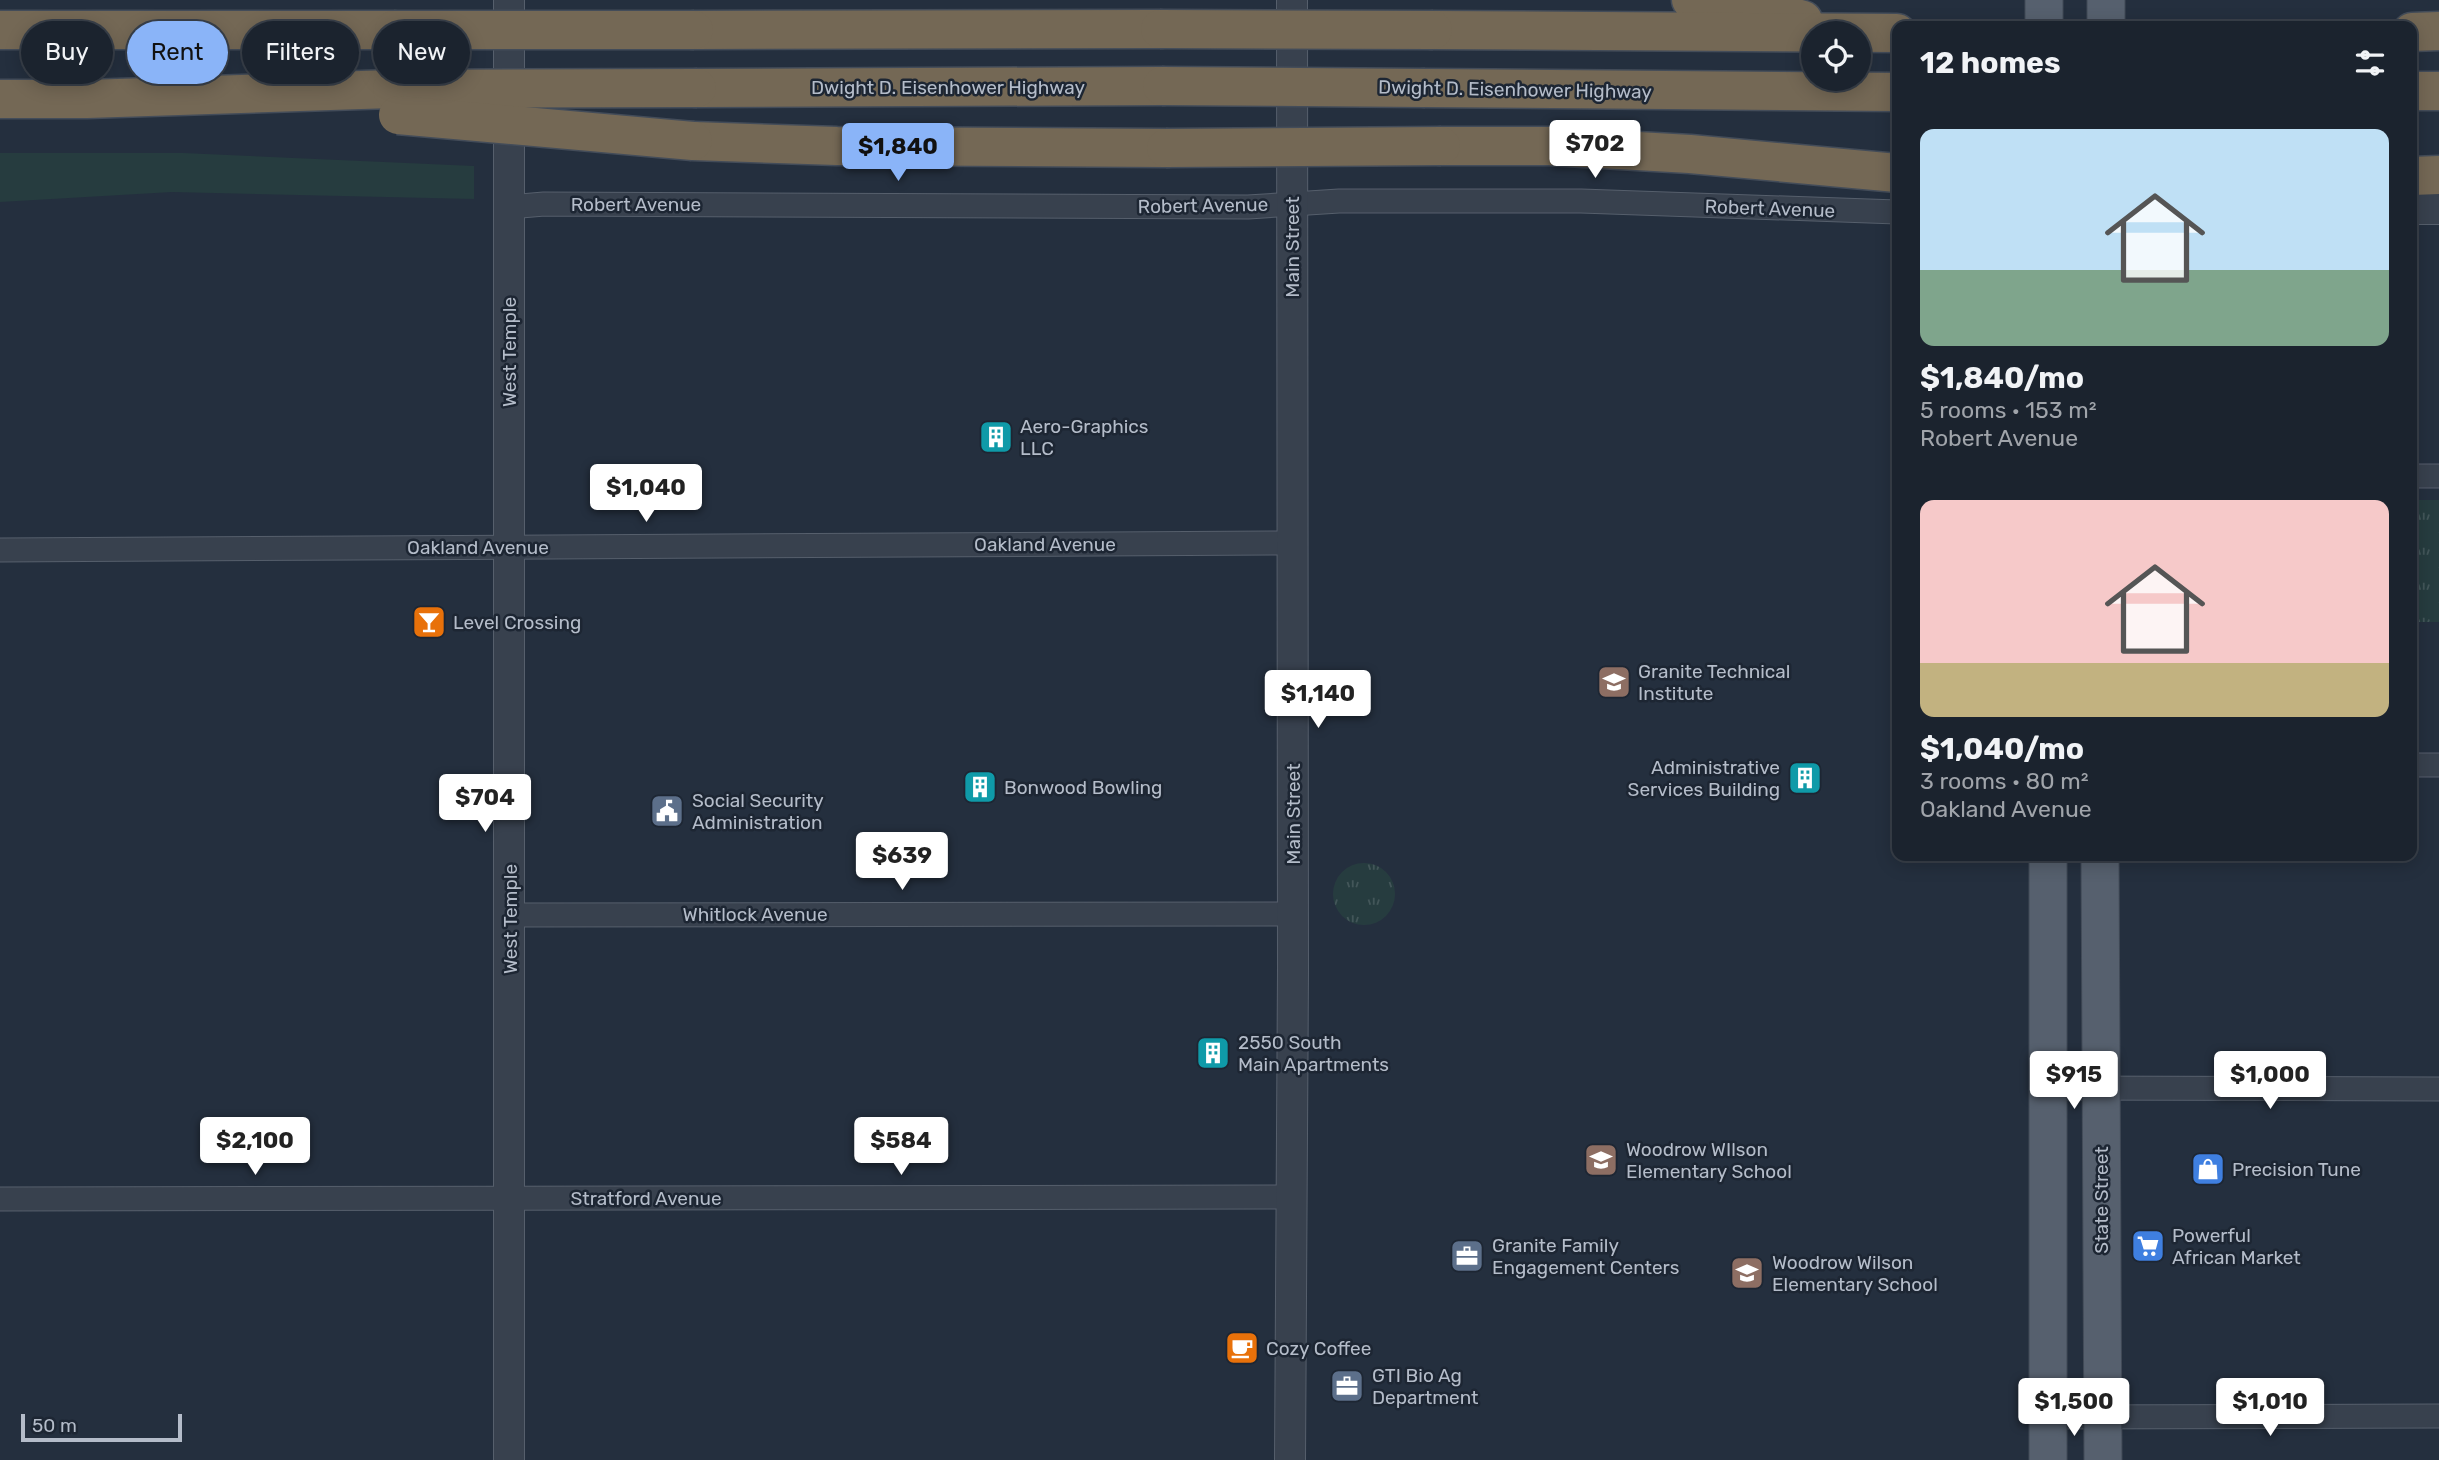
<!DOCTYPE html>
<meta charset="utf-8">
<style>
:root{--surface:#1b232e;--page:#282f3a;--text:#f1f3f6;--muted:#a0a4aa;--line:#39404a;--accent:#8ab4f8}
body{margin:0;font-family:Rubik,sans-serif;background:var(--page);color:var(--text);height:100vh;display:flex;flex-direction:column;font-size:26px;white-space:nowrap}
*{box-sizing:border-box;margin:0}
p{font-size:23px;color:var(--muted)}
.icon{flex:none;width:38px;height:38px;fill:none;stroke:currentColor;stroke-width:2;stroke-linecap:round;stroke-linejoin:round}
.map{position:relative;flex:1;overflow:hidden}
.drawer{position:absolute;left:1892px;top:21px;width:525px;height:840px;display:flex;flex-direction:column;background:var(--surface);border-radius:14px;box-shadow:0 4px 18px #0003,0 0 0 2px var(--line)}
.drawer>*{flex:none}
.guide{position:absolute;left:21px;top:21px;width:665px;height:63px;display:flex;gap:14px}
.controls{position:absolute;left:1801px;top:21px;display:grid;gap:14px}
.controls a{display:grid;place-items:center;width:70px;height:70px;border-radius:50%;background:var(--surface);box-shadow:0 4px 18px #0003,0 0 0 2px var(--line);font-size:35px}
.scale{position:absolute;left:21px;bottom:18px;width:161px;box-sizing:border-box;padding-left:7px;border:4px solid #b4bcc9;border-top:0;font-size:19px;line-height:24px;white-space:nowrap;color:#b4bcc9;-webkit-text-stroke:5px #1d2633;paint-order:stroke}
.price{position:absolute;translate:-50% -60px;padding:0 16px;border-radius:7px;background:#fff;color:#222;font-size:23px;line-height:46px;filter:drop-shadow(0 2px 4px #0008)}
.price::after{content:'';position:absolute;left:50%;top:42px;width:21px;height:16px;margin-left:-10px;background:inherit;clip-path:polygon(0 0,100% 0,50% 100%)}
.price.on{background:var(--accent);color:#111}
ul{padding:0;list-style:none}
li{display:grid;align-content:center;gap:14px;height:371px;padding:0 28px}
li span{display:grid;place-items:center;height:217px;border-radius:14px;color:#555}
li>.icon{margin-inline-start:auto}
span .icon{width:126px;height:126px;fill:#fffc;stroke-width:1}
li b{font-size:30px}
h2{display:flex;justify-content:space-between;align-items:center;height:84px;padding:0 28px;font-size:30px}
.tag{padding:0 24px;border-radius:32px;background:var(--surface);box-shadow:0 4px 18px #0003,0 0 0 2px var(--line);font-size:24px;line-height:63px}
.tag.on{background:var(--accent);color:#111}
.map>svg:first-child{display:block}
.grass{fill:#263c3f}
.park{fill:url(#park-tufts)}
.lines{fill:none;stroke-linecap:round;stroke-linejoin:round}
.minor-casing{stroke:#565f6c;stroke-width:25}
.tertiary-casing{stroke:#565f6c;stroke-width:32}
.primary-casing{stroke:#414a57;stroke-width:39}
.motorway-casing{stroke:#434c59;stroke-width:41}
.minor{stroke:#38414e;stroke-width:23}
.tertiary{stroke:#38414e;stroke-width:30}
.primary{stroke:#56606e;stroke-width:37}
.motorway{stroke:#746855;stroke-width:38}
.motorway-bridge-casing{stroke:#434c59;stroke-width:41;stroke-linecap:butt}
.motorway-bridge{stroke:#746855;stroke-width:38}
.labels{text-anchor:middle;stroke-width:5;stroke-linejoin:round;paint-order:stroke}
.street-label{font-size:19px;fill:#b4bcc9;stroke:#1d2633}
.poi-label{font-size:19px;fill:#b4bcc9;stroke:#1d2633;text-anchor:start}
</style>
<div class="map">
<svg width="2439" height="1460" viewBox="0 0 2439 1460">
<defs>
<pattern id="park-tufts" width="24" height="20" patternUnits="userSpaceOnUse" patternTransform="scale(1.75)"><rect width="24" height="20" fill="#263c3f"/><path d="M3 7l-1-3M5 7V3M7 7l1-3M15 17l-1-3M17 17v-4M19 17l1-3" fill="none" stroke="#435659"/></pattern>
</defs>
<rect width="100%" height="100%" fill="#242f3e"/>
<!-- grass -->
<polygon class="grass" points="0,153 183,153 474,166 474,199 172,192 0,202"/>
<!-- park -->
<g class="park">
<rect x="2412" y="500" width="27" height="122"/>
<circle cx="1364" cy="894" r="31"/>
</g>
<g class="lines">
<defs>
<g id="minor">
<polyline points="509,207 544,204 1248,207 1339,201 1581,201 1897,212"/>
<polyline points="2412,476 2439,476"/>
<polyline points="0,550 1292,543"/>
<polyline points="2412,765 2439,765"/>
<polyline points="510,915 1293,914"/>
<polyline points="2048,1088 2439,1089"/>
<polyline points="0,1199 1292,1197"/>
<polyline points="2047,1417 2439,1416"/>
</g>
<g id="tertiary">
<polyline points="2412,209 2439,209"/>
<polyline points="509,1460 509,0"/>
<polyline points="1290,1460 1293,971 1292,0"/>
</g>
<g id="primary">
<polyline points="2044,0 2044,26"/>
<polyline points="2106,0 2106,26"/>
<polyline points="2100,856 2103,1460"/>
<polyline points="2048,1460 2048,856"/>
</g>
<g id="motorway">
<polyline points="1691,0 1748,3 1803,20"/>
<polyline points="0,30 394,30"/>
<polyline points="694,30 1160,29"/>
<polyline points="1433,30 1897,33"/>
<polyline points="2412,32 2439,31"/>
<polyline points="697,88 1162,86"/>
<polyline points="1425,88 1897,92"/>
<polyline points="2412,91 2439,91"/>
<polyline points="0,99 87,99 392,89"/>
<polyline points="693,141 837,146 1166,148"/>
<polyline points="1441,146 1549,146 1690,154 1897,173"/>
<polyline points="2412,176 2439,175"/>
</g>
</defs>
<!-- minor casing -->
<use href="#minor" class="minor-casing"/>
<!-- tertiary casing -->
<use href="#tertiary" class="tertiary-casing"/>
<!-- primary casing -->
<use href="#primary" class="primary-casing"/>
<!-- motorway casing -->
<use href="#motorway" class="motorway-casing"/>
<!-- minor -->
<use href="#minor" class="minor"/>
<!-- tertiary -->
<use href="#tertiary" class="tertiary"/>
<!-- primary -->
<use href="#primary" class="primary"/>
<!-- motorway -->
<use href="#motorway" class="motorway"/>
<defs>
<g id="motorway-bridge">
<polyline points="1160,29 1433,30"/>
<polyline points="394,30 694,30"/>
<polyline points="1162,86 1425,88"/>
<polyline points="392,89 697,88"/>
<polyline points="398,115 693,141"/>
<polyline points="1166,148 1441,146"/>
</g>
</defs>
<!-- motorway-bridge casing -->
<use href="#motorway-bridge" class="motorway-bridge-casing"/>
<!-- motorway-bridge -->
<use href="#motorway-bridge" class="motorway-bridge"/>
</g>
<!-- icons -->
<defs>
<symbol id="building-square" viewBox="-11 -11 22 22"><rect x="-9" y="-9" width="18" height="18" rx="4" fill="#0f9aa8" stroke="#1d2633"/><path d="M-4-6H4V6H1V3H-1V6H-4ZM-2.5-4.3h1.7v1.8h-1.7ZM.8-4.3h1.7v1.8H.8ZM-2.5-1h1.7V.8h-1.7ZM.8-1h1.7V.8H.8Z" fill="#fff"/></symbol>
<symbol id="bar-square" viewBox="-11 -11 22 22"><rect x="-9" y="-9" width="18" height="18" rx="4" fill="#e8710a" stroke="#1d2633"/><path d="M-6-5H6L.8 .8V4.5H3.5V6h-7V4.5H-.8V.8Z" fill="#fff"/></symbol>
<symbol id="school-square" viewBox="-11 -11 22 22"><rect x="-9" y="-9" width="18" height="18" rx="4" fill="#8d6e63" stroke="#1d2633"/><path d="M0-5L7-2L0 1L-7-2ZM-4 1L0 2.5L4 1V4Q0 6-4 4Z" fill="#fff"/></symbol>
<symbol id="civic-square" viewBox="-11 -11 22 22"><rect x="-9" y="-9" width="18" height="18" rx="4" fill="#5c6f8a" stroke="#1d2633"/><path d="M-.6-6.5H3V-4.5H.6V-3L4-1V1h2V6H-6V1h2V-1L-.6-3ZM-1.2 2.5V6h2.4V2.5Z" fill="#fff"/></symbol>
<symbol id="shop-square" viewBox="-11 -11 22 22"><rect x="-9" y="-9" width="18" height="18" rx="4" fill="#3f7fe0" stroke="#1d2633"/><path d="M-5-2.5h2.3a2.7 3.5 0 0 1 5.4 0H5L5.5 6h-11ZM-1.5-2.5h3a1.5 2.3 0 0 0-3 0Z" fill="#fff"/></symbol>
<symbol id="supermarket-square" viewBox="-11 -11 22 22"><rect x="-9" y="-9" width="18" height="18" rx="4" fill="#3f7fe0" stroke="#1d2633"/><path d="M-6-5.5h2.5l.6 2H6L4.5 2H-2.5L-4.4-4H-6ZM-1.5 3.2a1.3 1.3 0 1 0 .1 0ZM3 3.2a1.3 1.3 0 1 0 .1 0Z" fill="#fff"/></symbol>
<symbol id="office-square" viewBox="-11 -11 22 22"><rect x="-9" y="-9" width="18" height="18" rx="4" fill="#5c6f8a" stroke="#1d2633"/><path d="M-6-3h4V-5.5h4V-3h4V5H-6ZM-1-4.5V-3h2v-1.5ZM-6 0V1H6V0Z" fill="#fff"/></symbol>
<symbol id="cafe-square" viewBox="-11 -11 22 22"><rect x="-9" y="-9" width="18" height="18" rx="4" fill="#e8710a" stroke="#1d2633"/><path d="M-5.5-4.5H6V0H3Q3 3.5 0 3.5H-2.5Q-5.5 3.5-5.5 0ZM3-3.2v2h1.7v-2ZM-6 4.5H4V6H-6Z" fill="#fff"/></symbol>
</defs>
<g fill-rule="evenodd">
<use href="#building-square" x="977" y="418" width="38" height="38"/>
<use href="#bar-square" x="410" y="603" width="38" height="38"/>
<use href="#school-square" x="1595" y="663" width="38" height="38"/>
<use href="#building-square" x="1786" y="759" width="38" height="38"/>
<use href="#building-square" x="961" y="768" width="38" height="38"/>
<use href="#civic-square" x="648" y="792" width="38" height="38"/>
<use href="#building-square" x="1194" y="1034" width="38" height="38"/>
<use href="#school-square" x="1582" y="1141" width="38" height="38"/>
<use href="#shop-square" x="2189" y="1150" width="38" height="38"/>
<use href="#supermarket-square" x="2129" y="1227" width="38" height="38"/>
<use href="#office-square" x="1448" y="1237" width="38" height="38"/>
<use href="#school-square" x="1728" y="1254" width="38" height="38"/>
<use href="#cafe-square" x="1223" y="1329" width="38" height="38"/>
<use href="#office-square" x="1328" y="1367" width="38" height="38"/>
</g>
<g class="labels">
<!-- street labels -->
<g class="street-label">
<text x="948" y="94">Dwight D. Eisenhower Highway</text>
<text transform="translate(1515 89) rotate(1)" y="7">Dwight D. Eisenhower Highway</text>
<text x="636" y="211">Robert Avenue</text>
<text transform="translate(1203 205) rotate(-1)" y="7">Robert Avenue</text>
<text transform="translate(1770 208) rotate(2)" y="7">Robert Avenue</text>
<text transform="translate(1292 247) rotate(-90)" y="7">Main Street</text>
<text transform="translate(509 352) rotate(-90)" y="7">West Temple</text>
<text x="1045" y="551">Oakland Avenue</text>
<text x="478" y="554">Oakland Avenue</text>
<text transform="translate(1293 814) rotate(-90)" y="7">Main Street</text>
<text x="755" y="921">Whitlock Avenue</text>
<text transform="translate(510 919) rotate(-90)" y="7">West Temple</text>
<text x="646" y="1205">Stratford Avenue</text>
<text transform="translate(2101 1200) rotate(-90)" y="7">State Street</text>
</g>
<!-- poi labels -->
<g class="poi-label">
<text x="1020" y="433">Aero-Graphics<tspan x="1020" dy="22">LLC</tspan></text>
<text x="453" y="629">Level Crossing</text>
<text x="1638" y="678">Granite Technical<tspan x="1638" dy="22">Institute</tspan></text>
<text x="1780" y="774" text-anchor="end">Administrative<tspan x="1780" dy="22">Services Building</tspan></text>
<text x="1004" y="794">Bonwood Bowling</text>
<text x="692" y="807">Social Security<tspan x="692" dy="22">Administration</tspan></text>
<text x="1238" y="1049">2550 South<tspan x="1238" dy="22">Main Apartments</tspan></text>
<text x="1626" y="1156">Woodrow WIlson<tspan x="1626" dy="22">Elementary School</tspan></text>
<text x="2232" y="1176">Precision Tune</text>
<text x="2172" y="1242">Powerful<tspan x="2172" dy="22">African Market</tspan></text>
<text x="1492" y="1252">Granite Family<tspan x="1492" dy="22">Engagement Centers</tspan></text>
<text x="1772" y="1269">Woodrow Wilson<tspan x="1772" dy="22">Elementary School</tspan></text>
<text x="1266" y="1355">Cozy Coffee</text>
<text x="1372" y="1382">GTI Bio Ag<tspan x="1372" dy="22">Department</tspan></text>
</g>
</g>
</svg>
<div class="controls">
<a><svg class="icon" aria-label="locate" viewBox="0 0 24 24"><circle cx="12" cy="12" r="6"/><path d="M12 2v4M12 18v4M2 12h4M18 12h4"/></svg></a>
</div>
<div class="scale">50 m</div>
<b class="price" style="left:1595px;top:180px">$702</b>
<b class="price on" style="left:898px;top:183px">$1,840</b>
<b class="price" style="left:646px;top:524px">$1,040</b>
<b class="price" style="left:1318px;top:730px">$1,140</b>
<b class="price" style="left:485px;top:834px">$704</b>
<b class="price" style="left:902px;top:892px">$639</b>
<b class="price" style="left:2074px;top:1111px">$915</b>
<b class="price" style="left:2270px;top:1111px">$1,000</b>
<b class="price" style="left:255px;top:1177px">$2,100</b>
<b class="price" style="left:901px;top:1177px">$584</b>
<b class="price" style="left:2074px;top:1438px">$1,500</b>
<b class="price" style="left:2270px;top:1438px">$1,010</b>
<div class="guide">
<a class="tag">Buy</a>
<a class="tag on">Rent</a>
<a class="tag">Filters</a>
<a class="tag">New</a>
</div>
<section class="drawer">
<h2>12 homes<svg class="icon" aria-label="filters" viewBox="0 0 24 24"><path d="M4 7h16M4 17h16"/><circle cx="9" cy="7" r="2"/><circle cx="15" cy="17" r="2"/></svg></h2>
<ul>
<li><span style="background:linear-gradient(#bfe0f5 65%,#7fa58c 0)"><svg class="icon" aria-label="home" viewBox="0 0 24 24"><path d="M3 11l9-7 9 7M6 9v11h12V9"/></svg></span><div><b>$1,840/mo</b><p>5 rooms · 153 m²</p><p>Robert Avenue</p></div></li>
<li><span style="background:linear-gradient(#f6c9c9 75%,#c2b280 0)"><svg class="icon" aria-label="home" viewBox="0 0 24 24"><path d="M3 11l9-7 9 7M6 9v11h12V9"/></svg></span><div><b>$1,040/mo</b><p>3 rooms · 80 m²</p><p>Oakland Avenue</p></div></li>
</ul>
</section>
</div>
